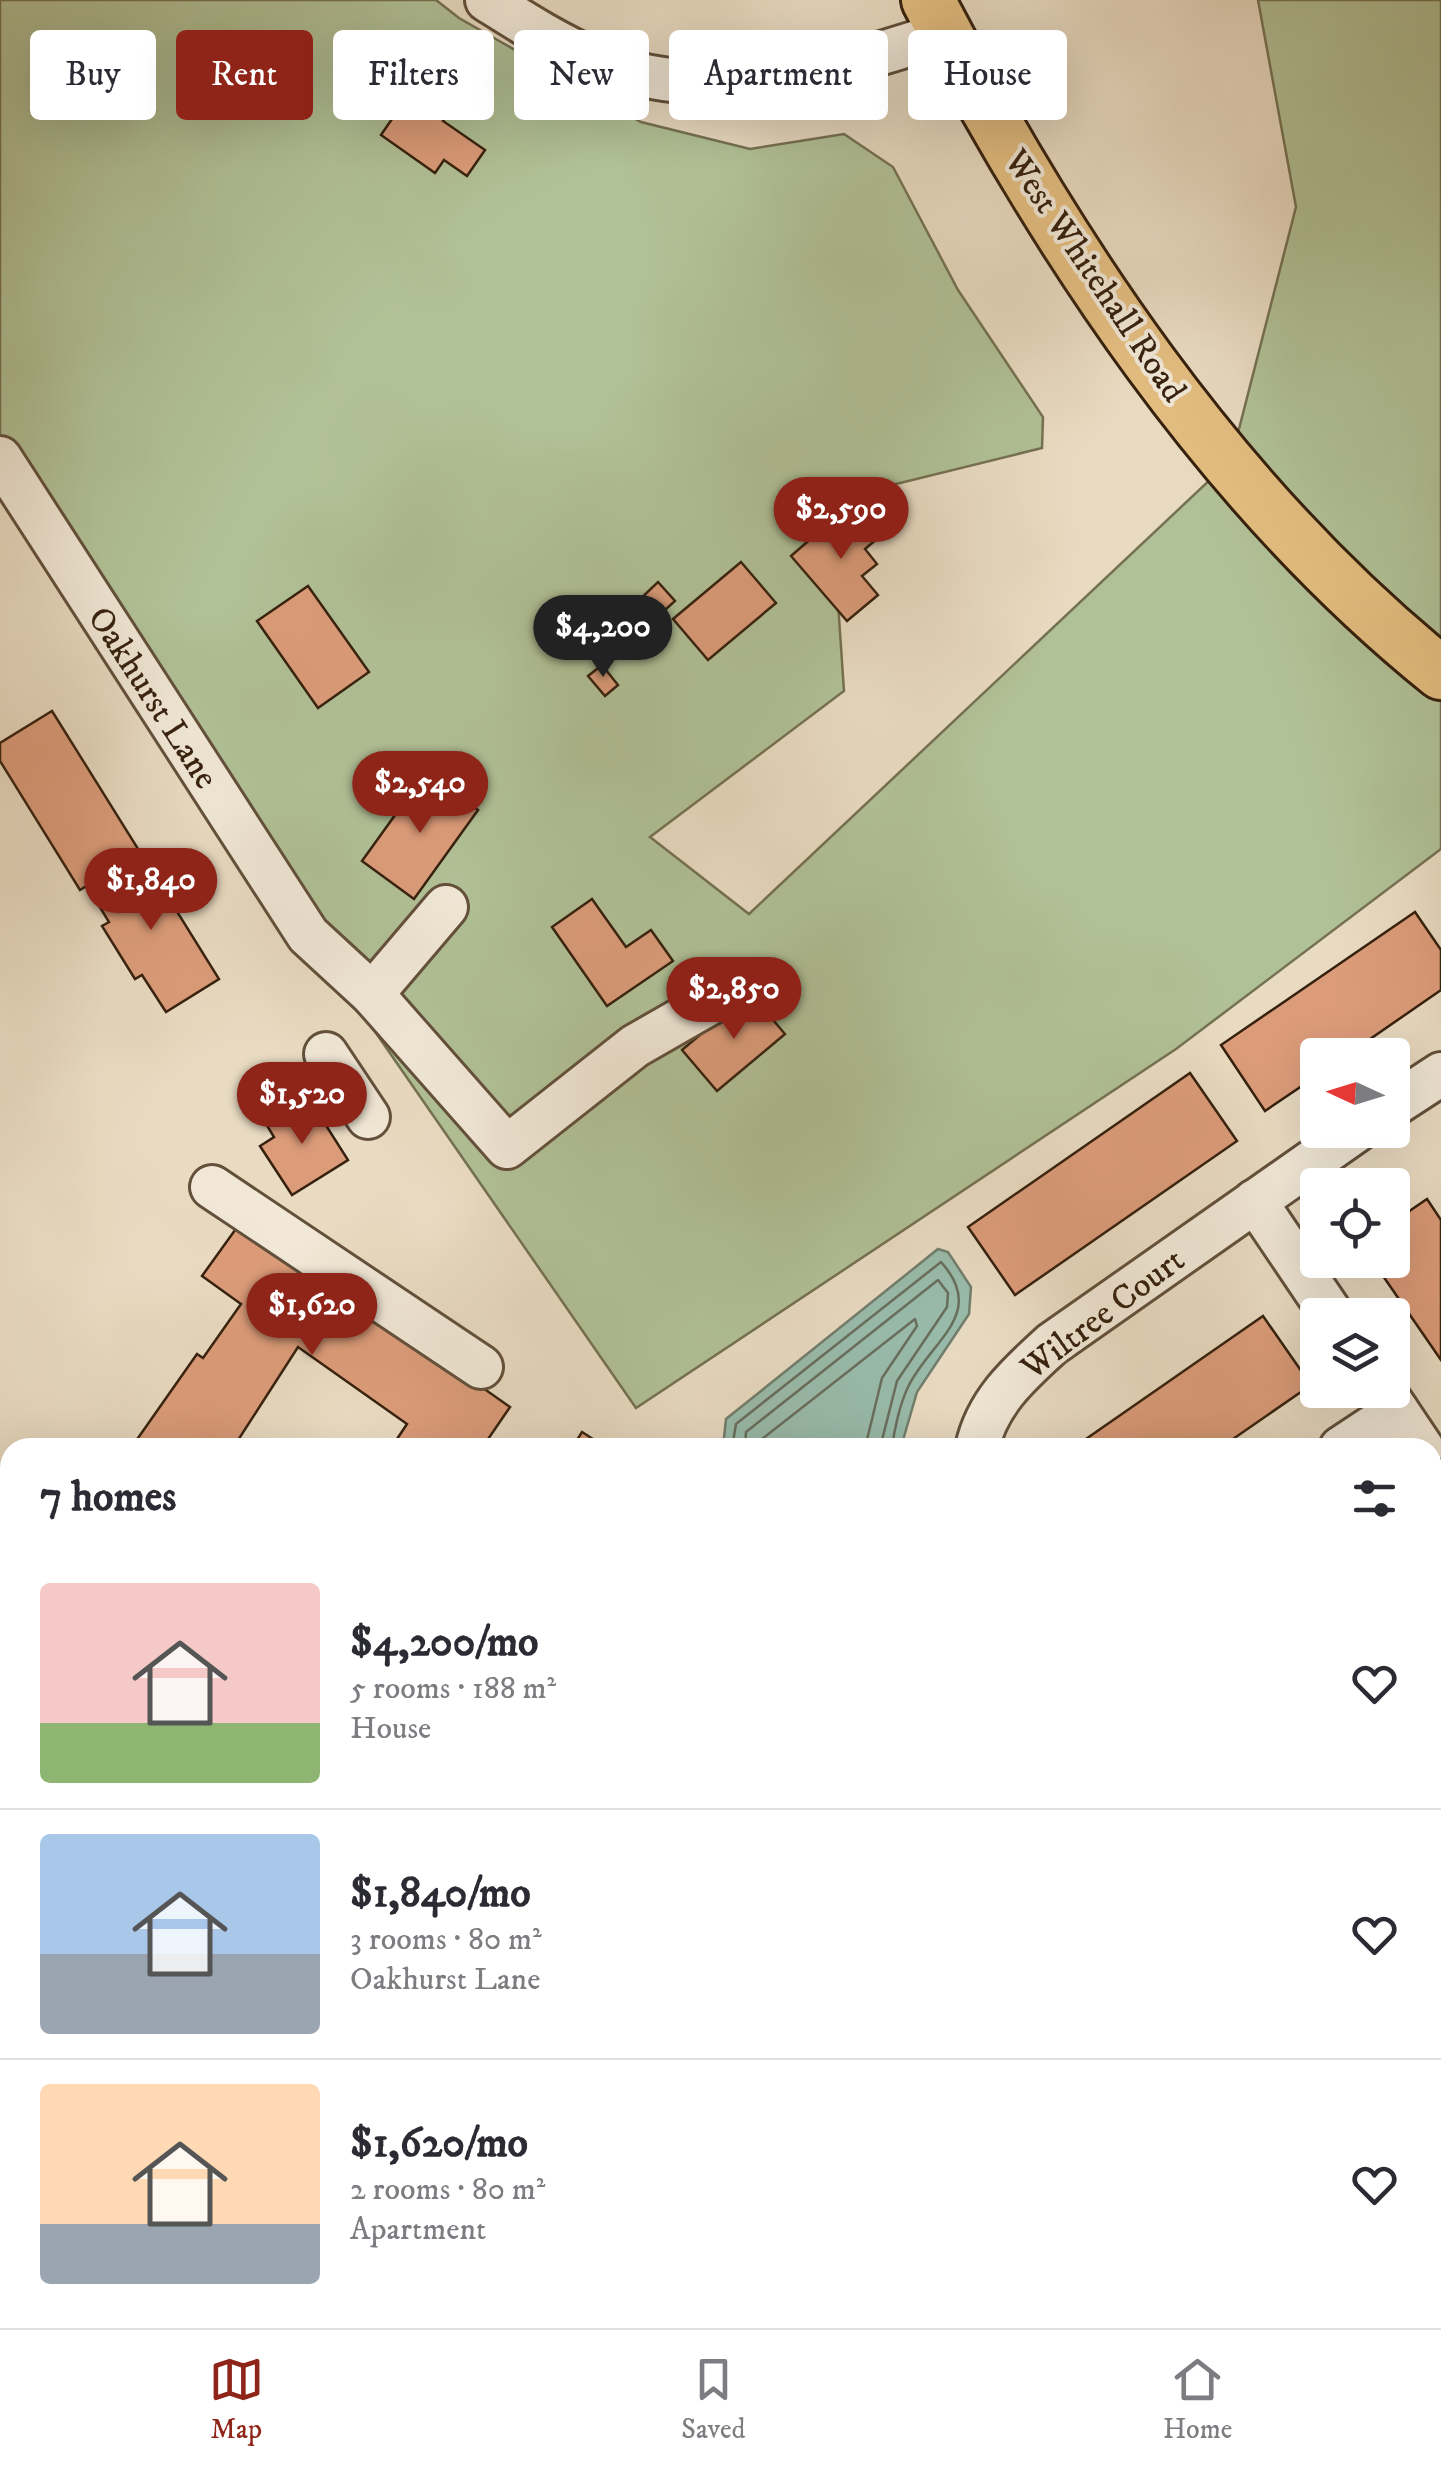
<!DOCTYPE html>
<meta charset="utf-8">
<style>
:root{--surface:#fff;--page:#f7f7f7;--text:#2b2b33;--muted:#7c7c81;--line:#e1e1e2;--accent:#8f2418}
body{margin:0;font-family:"IM FELL DW Pica",serif;background:var(--page);color:var(--text);height:100vh;display:flex;flex-direction:column;font-size:38px;white-space:nowrap}
*{box-sizing:border-box;margin:0}
p{font-size:32px;color:var(--muted)}
.icon{flex:none;width:55px;height:55px;fill:none;stroke:currentColor;stroke-width:2;stroke-linecap:round;stroke-linejoin:round}
.map{position:relative;flex:1;overflow:hidden}
.details{position:absolute;left:0px;top:1438px;width:1442px;height:892px;display:flex;flex-direction:column;background:var(--surface);border-radius:30px 30px 0 0;box-shadow:0 10px 40px #0002}
.details>*{flex:none}
.guide{position:absolute;left:30px;top:30px;width:1382px;height:90px;display:flex;gap:20px}
.needle{width:65px;rotate:274deg}
.controls{position:absolute;left:1300px;top:1038px;display:grid;gap:20px}
.controls a{display:grid;place-items:center;width:110px;height:110px;border-radius:10px;background:var(--surface);box-shadow:0 10px 40px #0002;font-size:50px}
.price{position:absolute;translate:-50% -85px;padding:0 22px;border-radius:35px;background:var(--accent);color:#fff;font-size:32px;line-height:65px;filter:drop-shadow(0 2px 5px #0008)}
.price::after{content:'';position:absolute;left:50%;top:60px;width:30px;height:22px;margin-left:-15px;background:inherit;clip-path:polygon(0 0,100% 0,50% 100%)}
.price.current{background:#222;color:#fff}
ul{padding:0;list-style:none}
li{display:flex;align-items:center;gap:30px;height:250px;padding:0 40px}
li+li{border-top:2px solid var(--line)}
li span{display:grid;place-items:center;flex:none;width:280px;height:200px;border-radius:10px;color:#555}
li>.icon{margin-inline-start:auto}
span .icon{width:120px;height:120px;fill:#fffc;stroke-width:1}
li b{font-size:42px}
h2{display:flex;justify-content:space-between;align-items:center;height:120px;padding:0 40px;font-size:42px}
.chip{padding:0 35px;border-radius:10px;background:var(--surface);box-shadow:0 10px 40px #0002;font-size:35px;line-height:90px}
.chip.current{background:var(--accent);color:#fff}
.menu{display:flex;justify-content:space-around;align-items:center;height:140px;border-top:2px solid var(--line);background:var(--surface);font-size:28px;color:var(--muted)}
.menu a{display:grid;justify-items:center;gap:5px}
.menu .current{color:var(--accent)}
.map>svg:first-child{display:block}
.green{fill:#b1c197;stroke:#747152;stroke-width:2.5}
.water{fill:#99bcac;stroke:#717e6d;stroke-width:2.5}
.lines{fill:none;stroke-linecap:round;stroke-linejoin:round}
.shore{stroke:#686e5d;stroke-width:2.5}
.building{fill:#dc9c7a;stroke:#36210e;stroke-width:2.5}
.minor-casing{stroke:#63503b;stroke-width:48}
.major-casing{stroke:#36210e;stroke-width:58}
.path{stroke:#36210e;stroke-width:6;stroke-dasharray:8 5;stroke-linecap:butt}
.minor{stroke:#f1e8d7;stroke-width:42}
.major{stroke:#e4be81;stroke-width:52}
.labels{text-anchor:middle;stroke-width:8;stroke-linejoin:round;paint-order:stroke}
.street-label{font-size:35px;fill:#36210e;stroke:#f1e8d7}
</style>
<div class="map">
<svg width="1441" height="2328" viewBox="0 0 1441 2328">
<rect width="100%" height="100%" fill="#e9dbc2"/>
<filter id="stains"><feTurbulence type="fractalNoise" baseFrequency=".002" numOctaves="4"/><feColorMatrix values="0 0 0 0 .2 0 0 0 0 .09 0 0 0 0 .02 0 0 0 .5 -.17"/></filter>
<radialGradient id="worn" r=".72"><stop offset=".6" stop-color="#630" stop-opacity="0"/><stop offset="1" stop-color="#630" stop-opacity=".3"/></radialGradient>
<!-- green -->
<polygon class="green" points="0,0 436,0 459,18 641,122 750,149 844,134 893,167 958,290 1043,417 1042,448 831,500 844,691 650,837 749,914 1231,460 1296,207 1258,0 1441,0 1441,849 1176,1049 636,1408 308,935 0,458"/>
<!-- water -->
<polygon class="water" points="938,1249 948,1252 971,1287 969,1314 917,1392 901,1447 723,1447 726,1419"/>
<g class="lines">
<!-- shore -->
<g class="shore">
<path d="M 732,1448 L 736,1424 L 941,1262 C 988,1314 930,1341 908,1387 C 900,1404 894,1430 892,1448"/>
<polyline points="745,1448 746,1432 938,1280 948,1293 947,1307 897,1381 880,1448"/>
<polyline points="760,1448 762,1439 915,1319 917,1326 882,1378 865,1448"/>
</g>
</g>
<!-- building -->
<g class="building">
<polygon points="416,84 451,109 443,121 485,150 467,176 444,160 435,173 381,135"/>
<polygon points="850,505 878,538 865,549 877,564 862,576 878,595 847,621 791,556"/>
<polygon points="741,562 776,603 708,660 673,619"/>
<polygon points="658,582 675,601 655,619 638,601"/>
<polygon points="308,586 369,672 318,708 257,621"/>
<polygon points="602,665 618,685 605,696 588,676"/>
<polygon points="52,711 140,852 80,890 0,761 0,743"/>
<polygon points="426,772 478,810 414,899 362,861"/>
<polygon points="140,852 219,979 166,1012 142,975 135,979 102,926 109,922 87,886"/>
<polygon points="592,899 626,947 651,930 673,961 607,1006 552,927"/>
<polygon points="1415,912 1441,950 1441,990 1347,1055 1318,1055 1318,1075 1265,1111 1221,1045"/>
<polygon points="750,993 785,1034 717,1091 682,1050"/>
<polygon points="1190,1073 1237,1141 1015,1295 968,1227"/>
<polygon points="308,1097 348,1160 292,1195 260,1146 274,1137 266,1124"/>
<polygon points="1427,1199 1441,1220 1441,1360 1372,1260 1392,1260 1392,1223"/>
<polygon points="243,1219 510,1407 482,1448 391,1448 407,1424 298,1347 233,1448 131,1448 197,1354 203,1358 241,1304 202,1276"/>
<polygon points="1263,1316 1311,1385 1220,1448 1073,1448"/>
<polygon points="582,1432 607,1448 572,1448"/>
<polygon points="0,1938 1,1947 10,1948 10,2022 0,2021"/>
<polygon points="10,2210 10,2294 0,2296 0,2212"/>
<polygon points="1291,2320 1311,2320 1317,2328 1280,2328"/>
</g>
<g class="lines">
<defs>
<g id="minor">
<path d="M 487,0 C 522,22 556,44 594,60 C 706,108 836,69 945,33"/>
<polyline points="0,458 308,935 372,994 507,1147 635,1046 731,991"/>
<polyline points="372,994 446,907"/>
<polyline points="326,1054 368,1117"/>
<polyline points="1392,1106 1441,1074"/>
<polyline points="212,1187 481,1367"/>
<polyline points="1255,1201 1332,1315"/>
<polyline points="1383,1390 1422,1448"/>
<path d="M 977,1448 C 987,1402 1019,1374 1052,1344 L 1357,1130"/>
<polyline points="1341,1448 1397,1411"/>
<polyline points="0,1615 10,1620"/>
<polyline points="0,1720 10,1723"/>
<polyline points="855,2320 863,2328"/>
</g>
<path id="major" d="M 928,0 C 1058,249 1220,495 1441,673"/>
</defs>
<!-- minor casing -->
<use href="#minor" class="minor-casing"/>
<!-- major casing -->
<use href="#major" class="major-casing"/>
<!-- path -->
<g class="path">
<polyline points="0,2053 10,2054"/>
<polyline points="0,2186 10,2185"/>
<polyline points="447,2320 451,2328"/>
<polyline points="0,2326 34,2320"/>
<polyline points="400,2328 419,2320"/>
</g>
<!-- minor -->
<use href="#minor" class="minor"/>
<!-- major -->
<use href="#major" class="major"/>
</g>
<g class="labels">
<!-- street labels -->
<g class="street-label">
<text transform="translate(1096 275) rotate(56)" y="12">West Whitehall Road</text>
<text transform="translate(154 697) rotate(57)" y="12">Oakhurst Lane</text>
<text transform="translate(1102 1313) rotate(-37)" y="12">Wiltree Court</text>
</g>
</g>
<rect width="100%" height="100%" filter="url(#stains)"/>
<rect width="100%" height="100%" fill="url(#worn)"/>
</svg>
<div class="controls">
<a><svg class="needle" viewBox="-14 -14 28 28"><path d="M0-13l5 13h-10z" fill="#e53935"/><path d="M0 13l5-13h-10z" fill="#7c7c81"/></svg></a>
<a><svg class="icon" aria-label="locate" viewBox="0 0 24 24"><circle cx="12" cy="12" r="6"/><path d="M12 2v4M12 18v4M2 12h4M18 12h4"/></svg></a>
<a><svg class="icon" aria-label="layers" viewBox="0 0 24 24"><path d="M12 4l9 5-9 5-9-5zM3 14l9 5 9-5"/></svg></a>
</div>
<b class="price" style="left:841px;top:562px">$2,590</b>
<b class="price current" style="left:603px;top:680px">$4,200</b>
<b class="price" style="left:420px;top:836px">$2,540</b>
<b class="price" style="left:151px;top:933px">$1,840</b>
<b class="price" style="left:734px;top:1042px">$2,850</b>
<b class="price" style="left:302px;top:1147px">$1,520</b>
<b class="price" style="left:312px;top:1358px">$1,620</b>
<div class="guide">
<a class="chip">Buy</a>
<a class="chip current">Rent</a>
<a class="chip">Filters</a>
<a class="chip">New</a>
<a class="chip">Apartment</a>
<a class="chip">House</a>
</div>
<section class="details">
<h2>7 homes<svg class="icon" aria-label="filters" viewBox="0 0 24 24"><path d="M4 7h16M4 17h16"/><circle cx="9" cy="7" r="2"/><circle cx="15" cy="17" r="2"/></svg></h2>
<ul>
<li><span style="background:linear-gradient(#f6c9c9 70%,#8fb573 0)"><svg class="icon" aria-label="home" viewBox="0 0 24 24"><path d="M3 11l9-7 9 7M6 9v11h12V9"/></svg></span><div><b>$4,200/mo</b><p>5 rooms · 188 m²</p><p>House</p></div><svg class="icon" aria-label="heart" viewBox="0 0 24 24"><path d="M12 20l-8-8c-3-5 5-10 8-4 3-6 11-1 8 4z"/></svg></li>
<li><span style="background:linear-gradient(#a9c7e8 60%,#9aa5b1 0)"><svg class="icon" aria-label="home" viewBox="0 0 24 24"><path d="M3 11l9-7 9 7M6 9v11h12V9"/></svg></span><div><b>$1,840/mo</b><p>3 rooms · 80 m²</p><p>Oakhurst Lane</p></div><svg class="icon" aria-label="heart" viewBox="0 0 24 24"><path d="M12 20l-8-8c-3-5 5-10 8-4 3-6 11-1 8 4z"/></svg></li>
<li><span style="background:linear-gradient(#ffd9b3 70%,#9aa5b1 0)"><svg class="icon" aria-label="home" viewBox="0 0 24 24"><path d="M3 11l9-7 9 7M6 9v11h12V9"/></svg></span><div><b>$1,620/mo</b><p>2 rooms · 80 m²</p><p>Apartment</p></div><svg class="icon" aria-label="heart" viewBox="0 0 24 24"><path d="M12 20l-8-8c-3-5 5-10 8-4 3-6 11-1 8 4z"/></svg></li>
</ul>
</section>
</div>
<nav class="menu">
<a class="current"><svg class="icon" aria-label="map" viewBox="0 0 24 24"><path d="M3 6l6-2 6 2 6-2v14l-6 2-6-2-6 2zM9 4v14M15 6v14"/></svg>Map</a>
<a><svg class="icon" aria-label="saved" viewBox="0 0 24 24"><path d="M7 4h10v16l-5-4-5 4z"/></svg>Saved</a>
<a><svg class="icon" aria-label="home" viewBox="0 0 24 24"><path d="M3 11l9-7 9 7M6 9v11h12V9"/></svg>Home</a>
</nav>
